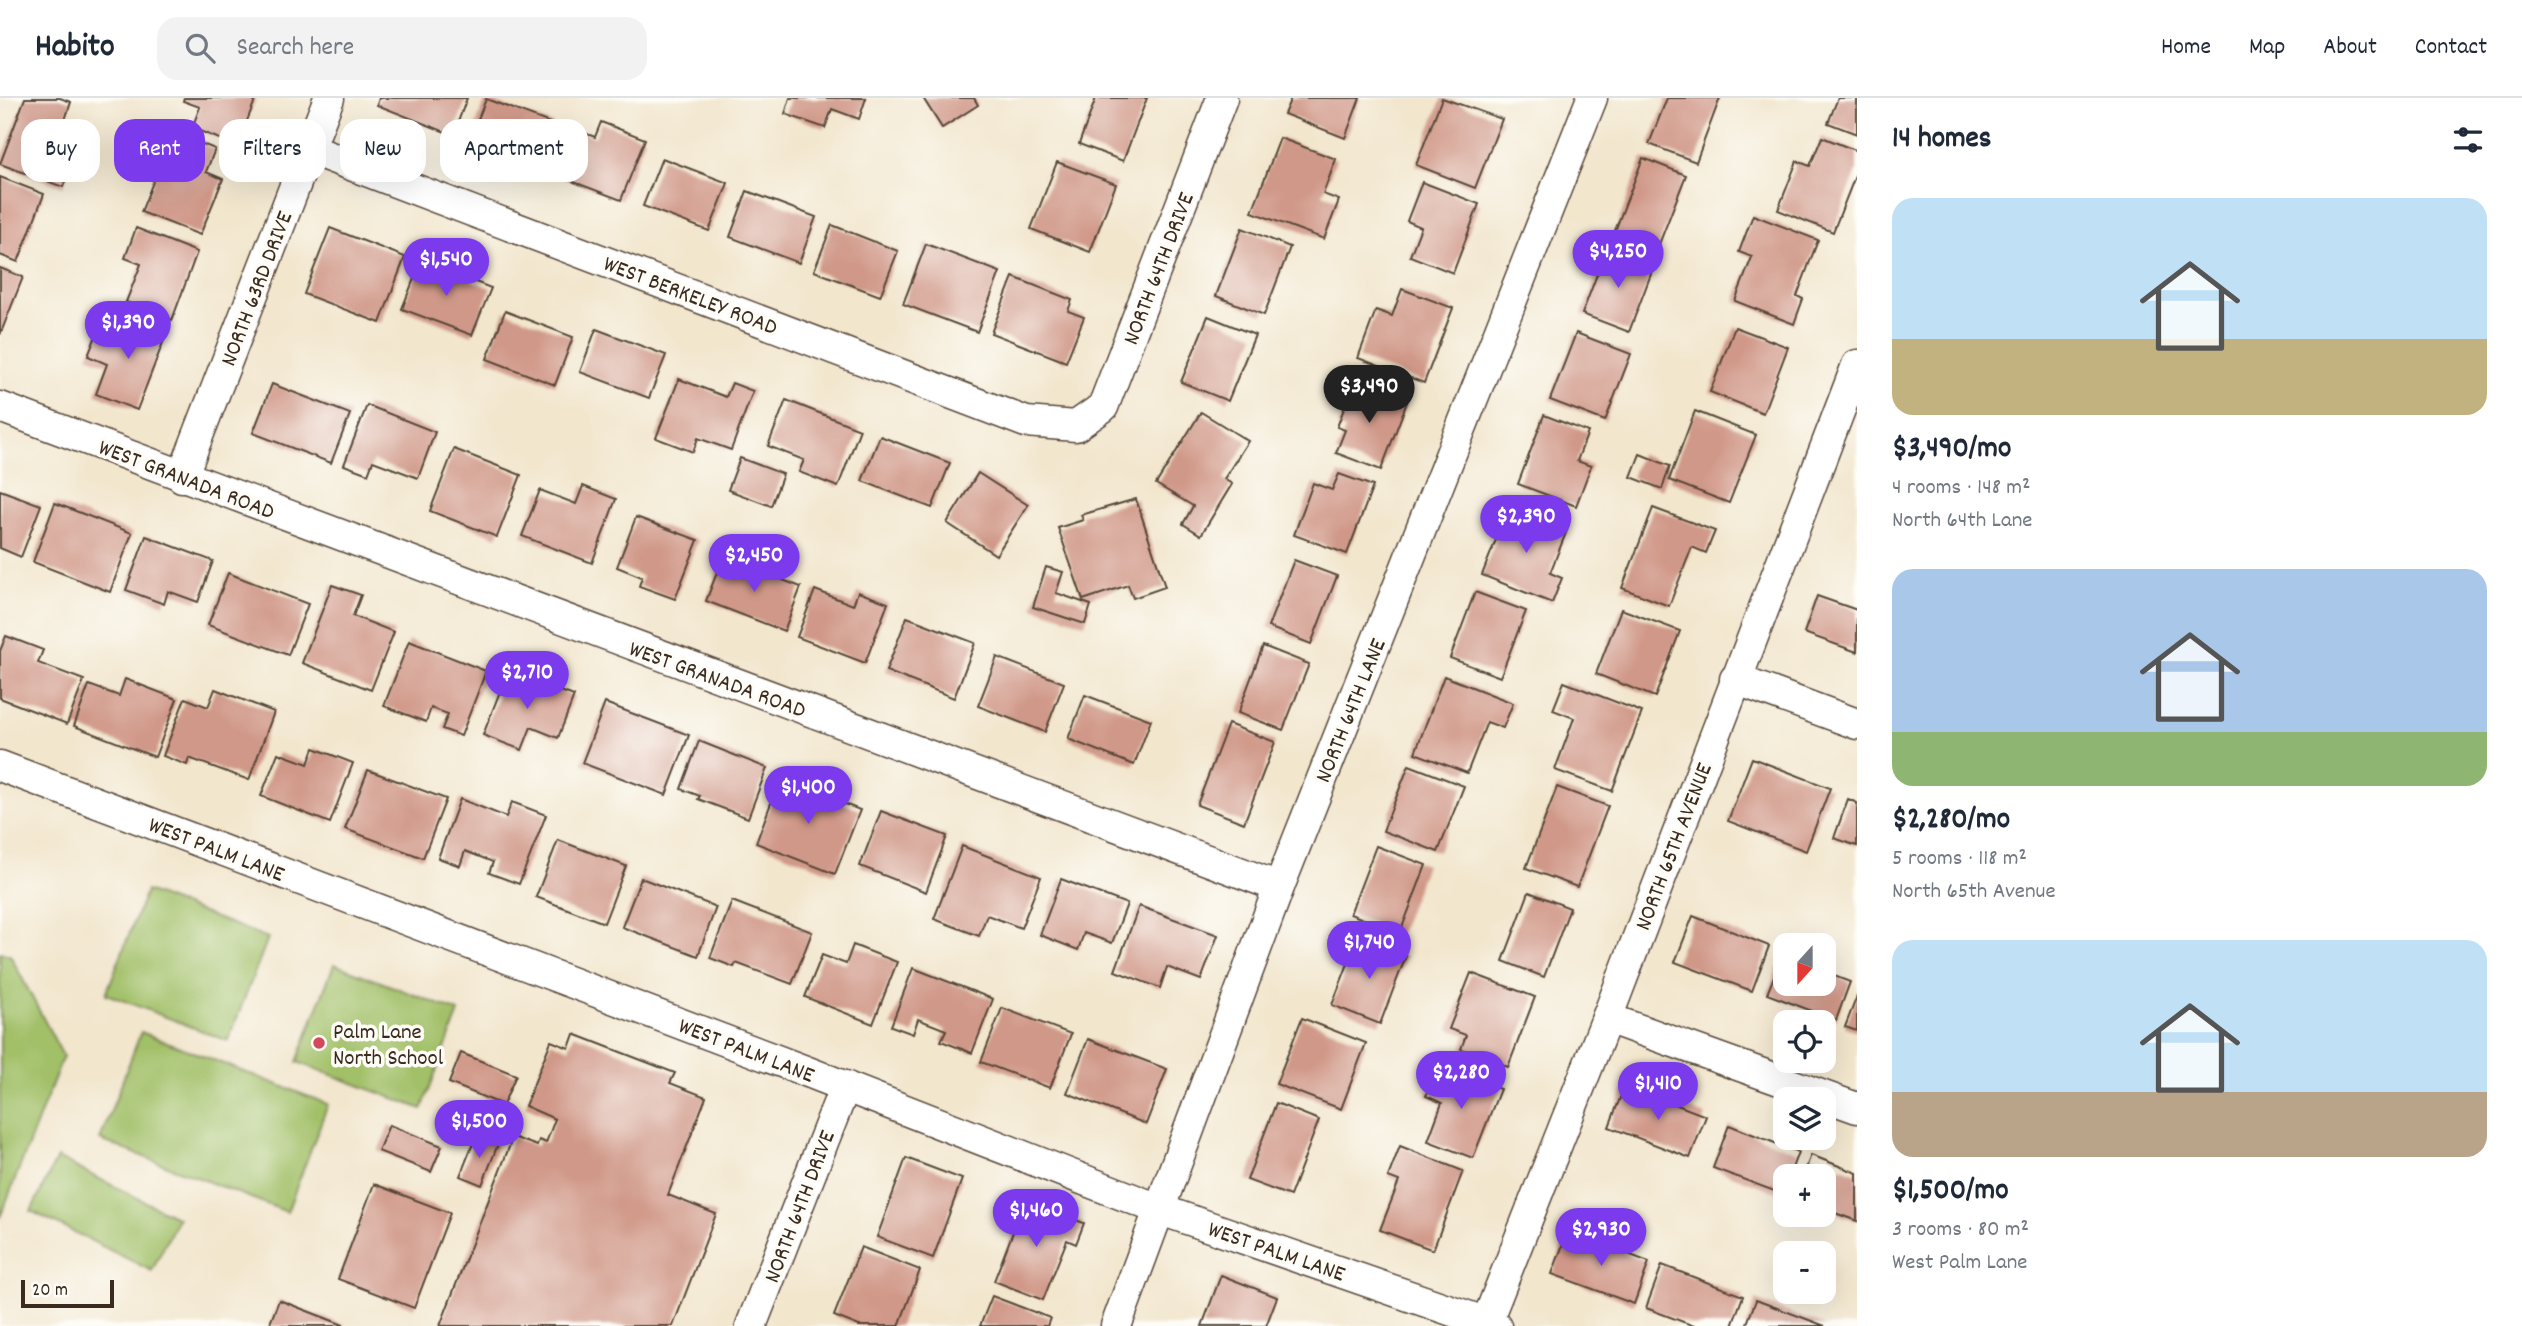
<!DOCTYPE html>
<meta charset="utf-8">
<style>
:root{--surface:#fff;--page:#f2f2f3;--text:#1f2937;--muted:#747a83;--line:#e0e1e3;--accent:#7c3aed}
body{margin:0;font-family:Dekko,sans-serif;background:var(--page);color:var(--text);height:100vh;display:flex;flex-direction:column;font-size:26px;white-space:nowrap}
*{box-sizing:border-box;margin:0}
p{font-size:23px;color:var(--muted)}
.icon{flex:none;width:38px;height:38px;fill:none;stroke:currentColor;stroke-width:2;stroke-linecap:round;stroke-linejoin:round}
.map{position:relative;flex:1;overflow:hidden}
.panel{display:flex;flex-direction:column;background:var(--surface);width:665px}
.panel>*{flex:none}
.guide{position:absolute;left:21px;top:21px;width:665px;height:63px;display:flex;gap:14px}
.needle{width:46px;rotate:201deg}
.buttons{position:absolute;left:1773px;top:835px;display:grid;gap:14px}
.buttons a{display:grid;place-items:center;width:63px;height:63px;border-radius:14px;background:var(--surface);box-shadow:0 7px 28px #0002;font-size:35px}
.scale{position:absolute;left:21px;bottom:18px;width:93px;box-sizing:border-box;padding-left:7px;border:4px solid #3b2a1e;border-top:0;font-size:19px;line-height:24px;white-space:nowrap;color:#3b2a1e;-webkit-text-stroke:5px #fdfcf7;paint-order:stroke}
.price{position:absolute;translate:-50% -60px;padding:0 16px;border-radius:24px;background:var(--accent);color:#fff;font-size:23px;line-height:46px;filter:drop-shadow(0 2px 4px #0008)}
.price::after{content:'';position:absolute;left:50%;top:42px;width:21px;height:16px;margin-left:-10px;background:inherit;clip-path:polygon(0 0,100% 0,50% 100%)}
.price.current{background:#222;color:#fff}
ul{padding:0;list-style:none}
li{display:grid;align-content:center;gap:14px;height:371px;padding:0 35px}
li span{display:grid;place-items:center;height:217px;border-radius:21px;color:#555}
li>.icon{margin-inline-start:auto}
span .icon{width:126px;height:126px;fill:#fffc;stroke-width:1}
li b{font-size:30px}
h2{display:flex;justify-content:space-between;align-items:center;height:84px;padding:0 35px;font-size:30px}
.pill{padding:0 24px;border-radius:21px;background:var(--surface);box-shadow:0 7px 28px #0002;font-size:24px;line-height:63px}
.pill.current{background:var(--accent);color:#fff}
header{display:flex;align-items:center;gap:42px;box-sizing:border-box;height:98px;padding:0 35px;background:var(--surface);border-bottom:2px solid var(--line)}
header strong{font-size:33px}
nav{display:flex;gap:38px;margin-inline-start:auto;font-size:24px}
.search{width:490px;height:63px;background:var(--page);display:flex;align-items:center;gap:18px;box-sizing:border-box;padding:0 24px;border-radius:21px;color:var(--muted);font-size:26px}
main{display:flex;flex:1;min-height:0}
.map>svg:first-child{display:block}
.green{fill:#a1c068;stroke:#6e7543;stroke-width:2}
.building{fill:#d09888}
.lines{fill:none;stroke-linecap:round;stroke-linejoin:round}
.minor-casing{stroke:#564638;stroke-width:33}
.minor{stroke:#fff;stroke-width:30}
.poi-dot{fill:#d1495b;stroke:#fdfcf7;stroke-width:2.5}
.labels{text-anchor:middle;stroke-width:7;stroke-linejoin:round;paint-order:stroke}
.street-label{font-size:23px;fill:#3b2a1e;stroke:#fdfcf7}
.poi-label{font-size:23px;fill:#3b2a1e;stroke:#fdfcf7;text-anchor:start}
</style>
<header>
<strong>Habito</strong>
<div class="search"><svg class="icon" aria-label="search" viewBox="0 0 24 24"><circle cx="10" cy="10" r="6"/><path d="M15 15l6 6"/></svg>Search here</div>
<nav><a>Home</a><a>Map</a><a>About</a><a>Contact</a></nav>
</header>
<main>
<div class="map">
<svg width="1857" height="1228" viewBox="0 0 1857 1228">
<rect width="100%" height="100%" fill="#fdfcf7"/>
<filter id="ink" filterUnits="userSpaceOnUse"><feTurbulence type="fractalNoise" baseFrequency=".0143" numOctaves="2"/><feDisplacementMap in="SourceGraphic" scale="14" xChannelSelector="R" yChannelSelector="G"/><feConvolveMatrix kernelMatrix="1 2 1 2 8 2 1 2 1" color-interpolation-filters="sRGB"/></filter>
<filter id="wash" filterUnits="userSpaceOnUse"><feTurbulence type="fractalNoise" baseFrequency=".00686" numOctaves="4" result="noise"/><feDisplacementMap in="SourceGraphic" scale="28" xChannelSelector="R" yChannelSelector="G"/><feGaussianBlur stdDeviation="1.57" result="paint"/><feColorMatrix in="noise" values="0 0 0 0 0 0 0 0 0 0 0 0 0 0 0 0 0 1.4 0 .05"/><feComposite in="paint" operator="in"/></filter>
<g filter="url(#wash)">
<rect width="100%" height="100%" fill="#f2e6cd"/>
<!-- green -->
<g class="green">
<polygon points="146,793 268,840 228,943 106,896"/>
<polygon points="0,854 10,857 63,958 0,1120"/>
<polygon points="334,866 459,914 422,1011 297,964"/>
<polygon points="141,934 328,1006 287,1114 100,1042"/>
<polygon points="57,1060 178,1120 152,1173 31,1113"/>
</g>
<g id="blocks">
<!-- building -->
<g class="building">
<polygon points="25,0 60,0 71,4 64,25 83,33 63,89 0,66"/>
<polygon points="184,0 256,0 237,48 192,30 200,9 183,3"/>
<polygon points="379,0 467,0 453,37 377,7"/>
<polygon points="790,0 866,0 859,21 832,11 825,30 785,16"/>
<polygon points="923,0 974,0 978,7 942,30"/>
<polygon points="1096,0 1147,0 1123,63 1079,46"/>
<polygon points="1291,0 1360,0 1345,40 1284,16"/>
<polygon points="1442,0 1502,21 1475,90 1416,67"/>
<polygon points="1667,0 1720,0 1696,64 1649,46"/>
<polygon points="1838,0 1857,0 1857,36 1828,25"/>
<polygon points="486,1 553,26 536,70 469,44"/>
<polygon points="601,24 645,41 621,102 553,76 571,30 595,39"/>
<polygon points="172,34 215,51 206,74 223,81 200,137 141,114 155,79 139,73 149,49 163,55"/>
<polygon points="1822,39 1857,53 1857,73 1833,134 1778,112 1797,63 1810,68"/>
<polygon points="1280,40 1336,61 1323,96 1339,102 1324,141 1252,114"/>
<polygon points="662,60 728,85 709,133 643,108"/>
<polygon points="1643,60 1686,77 1656,154 1613,138"/>
<polygon points="1057,64 1116,86 1090,154 1031,131"/>
<polygon points="0,79 44,96 18,164 0,157"/>
<polygon points="1422,84 1479,106 1453,175 1410,158 1421,129 1407,123"/>
<polygon points="747,93 816,119 799,165 730,139"/>
<polygon points="1753,117 1818,142 1797,198 1803,201 1794,226 1735,203 1752,159 1739,154"/>
<polygon points="832,127 898,153 880,198 814,173"/>
<polygon points="136,130 197,154 172,222 126,204 141,166 125,160"/>
<polygon points="330,130 405,159 380,225 304,196"/>
<polygon points="1242,130 1290,149 1264,217 1216,198"/>
<polygon points="926,146 1000,174 977,234 903,206"/>
<polygon points="1607,150 1654,168 1629,234 1582,216"/>
<polygon points="421,163 491,190 472,237 402,211"/>
<polygon points="0,170 23,179 0,237"/>
<polygon points="1013,179 1072,202 1068,213 1084,219 1066,264 991,235"/>
<polygon points="1402,191 1453,210 1424,285 1358,260 1376,212 1392,218"/>
<polygon points="505,213 573,239 555,287 487,261"/>
<polygon points="125,218 167,234 137,312 96,296 107,266 88,258 98,233 116,240"/>
<polygon points="1208,218 1255,237 1228,303 1181,284"/>
<polygon points="1735,229 1788,249 1763,315 1710,294"/>
<polygon points="596,231 666,257 649,300 580,274"/>
<polygon points="1576,235 1631,256 1605,323 1550,302"/>
<polygon points="679,281 726,299 732,285 753,293 731,352 698,340 693,354 656,340"/>
<polygon points="1354,284 1407,304 1381,372 1336,355 1345,332 1337,329"/>
<polygon points="272,286 350,316 331,365 253,335"/>
<polygon points="786,302 860,331 838,389 799,374 804,362 768,348"/>
<polygon points="367,307 435,334 418,380 373,363 368,376 344,367"/>
<polygon points="1695,313 1756,337 1729,405 1669,382"/>
<polygon points="1201,314 1248,343 1224,381 1232,386 1201,437 1183,426 1193,408 1156,386"/>
<polygon points="1544,317 1588,334 1577,363 1591,368 1576,408 1518,386"/>
<polygon points="880,338 950,365 932,410 862,383"/>
<polygon points="454,351 521,377 497,439 430,413"/>
<polygon points="1640,356 1670,368 1662,391 1631,379"/>
<polygon points="740,360 783,376 771,408 728,392"/>
<polygon points="978,375 1028,407 996,457 947,425"/>
<polygon points="1339,376 1373,388 1347,456 1294,437 1313,385 1332,392"/>
<polygon points="583,388 616,401 592,465 522,438 540,392 576,406"/>
<polygon points="0,392 41,407 21,459 0,450"/>
<polygon points="1136,401 1165,489 1133,500 1128,487 1083,502 1058,430 1083,422 1081,417"/>
<polygon points="55,405 132,435 110,494 33,464"/>
<polygon points="1509,409 1567,432 1550,475 1562,480 1552,505 1482,477"/>
<polygon points="1653,410 1715,433 1706,455 1692,449 1669,508 1622,490"/>
<polygon points="636,419 698,442 675,501 639,488 642,479 617,469"/>
<polygon points="146,438 213,463 198,504 168,493 164,506 126,492"/>
<polygon points="723,459 801,489 784,533 706,503"/>
<polygon points="1294,462 1337,478 1311,546 1268,529"/>
<polygon points="1046,469 1063,474 1056,495 1091,507 1085,526 1033,509"/>
<polygon points="228,475 308,506 288,557 208,527"/>
<polygon points="332,487 361,497 353,518 394,534 371,592 302,565"/>
<polygon points="815,492 853,507 858,494 888,505 865,565 797,539"/>
<polygon points="1475,494 1526,513 1500,579 1450,560"/>
<polygon points="1817,498 1857,512 1857,554 1804,535"/>
<polygon points="1621,511 1680,533 1655,599 1596,576"/>
<polygon points="907,519 975,545 954,600 886,573"/>
<polygon points="6,538 43,552 38,565 84,582 67,626 0,600 0,553"/>
<polygon points="409,543 486,573 461,638 442,631 448,616 431,610 426,624 384,608"/>
<polygon points="1263,548 1309,566 1283,632 1238,615"/>
<polygon points="997,559 1064,585 1045,634 978,608"/>
<polygon points="508,573 574,598 558,640 531,629 522,652 483,637"/>
<polygon points="1444,578 1513,605 1503,630 1487,624 1467,675 1415,655"/>
<polygon points="125,581 177,601 155,659 74,628 89,587 119,598"/>
<polygon points="1564,584 1642,614 1612,693 1555,672 1574,620 1553,612"/>
<polygon points="215,591 274,614 249,682 189,660 187,667 163,658 185,600 208,609"/>
<polygon points="1085,597 1151,622 1134,667 1068,641"/>
<polygon points="605,605 689,637 666,697 582,665"/>
<polygon points="1228,626 1275,644 1244,725 1197,707"/>
<polygon points="699,643 767,670 748,720 698,701 700,698 681,691"/>
<polygon points="314,650 353,665 330,725 261,698 278,655 308,666"/>
<polygon points="1752,660 1830,690 1806,753 1728,723"/>
<polygon points="1409,667 1464,688 1438,754 1383,733"/>
<polygon points="368,672 446,701 423,760 345,731"/>
<polygon points="780,681 860,712 835,776 756,745"/>
<polygon points="1557,689 1608,708 1577,789 1526,770"/>
<polygon points="460,701 506,719 512,704 546,717 519,786 489,775 493,764 465,753 460,768 438,760"/>
<polygon points="1848,701 1857,705 1857,748 1834,740"/>
<polygon points="881,713 947,738 926,794 860,768"/>
<polygon points="558,742 626,768 604,825 536,799"/>
<polygon points="962,748 1041,779 1021,830 987,817 979,838 934,821"/>
<polygon points="1376,748 1426,767 1400,835 1350,816"/>
<polygon points="641,780 716,809 698,858 622,829"/>
<polygon points="1061,781 1127,806 1112,845 1084,835 1078,852 1040,837"/>
<polygon points="1529,794 1570,810 1544,879 1503,863"/>
<polygon points="732,803 812,834 792,886 736,865 734,869 710,860"/>
<polygon points="1139,808 1218,837 1201,882 1167,869 1160,890 1115,873"/>
<polygon points="1693,818 1769,848 1752,893 1675,864"/>
<polygon points="1358,840 1406,858 1380,926 1332,907"/>
<polygon points="853,847 897,864 873,926 805,899 822,857 846,866"/>
<polygon points="1782,858 1785,859 1785,886 1824,886 1824,874 1850,884 1836,922 1767,896"/>
<polygon points="913,870 993,901 972,955 941,943 946,932 918,921 913,936 891,928"/>
<polygon points="1471,875 1535,899 1508,969 1461,951 1466,937 1449,931"/>
<polygon points="1857,898 1857,933 1845,929"/>
<polygon points="1002,910 1071,936 1050,990 981,964"/>
<polygon points="1302,920 1366,945 1341,1011 1276,986"/>
<polygon points="574,936 675,975 670,985 706,999 668,1097 716,1116 673,1228 440,1228 513,1039 537,1048 539,1042 546,1045 555,1021 525,1008 551,943 569,950"/>
<polygon points="1088,941 1167,971 1146,1026 1067,995"/>
<polygon points="461,955 516,977 503,1007 449,985"/>
<polygon points="1438,968 1500,991 1473,1060 1428,1043 1442,1005 1426,998"/>
<polygon points="1625,987 1706,1018 1690,1060 1609,1029"/>
<polygon points="1276,1005 1319,1022 1290,1098 1247,1082"/>
<polygon points="389,1027 442,1048 431,1074 378,1053"/>
<polygon points="1729,1027 1798,1054 1789,1078 1785,1078 1782,1096 1713,1070"/>
<polygon points="476,1038 498,1046 482,1087 460,1078"/>
<polygon points="1400,1048 1463,1073 1433,1152 1380,1132 1399,1083 1388,1079"/>
<polygon points="1811,1057 1857,1075 1857,1123 1824,1111 1824,1078 1803,1078"/>
<polygon points="906,1060 962,1081 933,1160 877,1139"/>
<polygon points="374,1086 450,1115 414,1210 338,1181"/>
<polygon points="1025,1103 1084,1125 1076,1146 1067,1142 1043,1202 994,1183"/>
<polygon points="1568,1133 1649,1164 1634,1206 1552,1176"/>
<polygon points="861,1149 920,1172 899,1228 859,1228 834,1218"/>
<polygon points="1662,1167 1743,1198 1732,1228 1694,1228 1646,1210"/>
<polygon points="1221,1177 1277,1199 1266,1228 1202,1228"/>
<polygon points="992,1198 1050,1220 1047,1228 980,1228"/>
<polygon points="279,1202 346,1228 269,1228"/>
<polygon points="1756,1202 1825,1228 1746,1228"/>
</g>
</g>
</g>
<g filter="url(#ink)">
<use href="#blocks" fill-opacity="0" stroke="#564638" stroke-width="2"/>
<g class="lines">
<defs>
<g id="minor">
<polyline points="309,51 1026,324 1076,328 1103,309 1222,0"/>
<polyline points="0,309 1279,789"/>
<polyline points="182,379 329,0"/>
<polyline points="1735,581 1857,626"/>
<polyline points="0,668 808,974 1161,1112 1496,1228"/>
<polyline points="1607,920 1857,1010"/>
<polyline points="751,1228 845,988"/>
<polyline points="1116,1228 1279,789 1592,0"/>
<polyline points="1485,1228 1607,920 1857,267"/>
</g>
</defs>
<!-- minor casing -->
<use href="#minor" class="minor-casing"/>
<!-- minor -->
<use href="#minor" class="minor"/>
</g>
</g>
<!-- markers -->
<circle class="poi-dot" cx="319" cy="945" r="7"/>
<g class="labels">
<!-- street labels -->
<g class="street-label">
<text transform="translate(1157 170) rotate(-69)" y="8">NORTH 64TH DRIVE</text>
<text transform="translate(255 190) rotate(-69)" y="8">NORTH 63RD DRIVE</text>
<text transform="translate(691 196) rotate(21)" y="8">WEST BERKELEY ROAD</text>
<text transform="translate(187 380) rotate(21)" y="8">WEST GRANADA ROAD</text>
<text transform="translate(718 580) rotate(20)" y="8">WEST GRANADA ROAD</text>
<text transform="translate(1349 612) rotate(-68)" y="8">NORTH 64TH LANE</text>
<text transform="translate(1672 748) rotate(-69)" y="8">NORTH 65TH AVENUE</text>
<text transform="translate(217 750) rotate(21)" y="8">WEST PALM LANE</text>
<text transform="translate(747 951) rotate(21)" y="8">WEST PALM LANE</text>
<text transform="translate(798 1108) rotate(-69)" y="8">NORTH 64TH DRIVE</text>
<text transform="translate(1277 1152) rotate(19)" y="8">WEST PALM LANE</text>
</g>
<!-- poi labels -->
<g class="poi-label">
<text x="333" y="940">Palm Lane<tspan x="333" dy="26">North School</tspan></text>
</g>
</g>
</svg>
<div class="buttons">
<a><svg class="needle" viewBox="-14 -14 28 28"><path d="M0-13l5 13h-10z" fill="#e53935"/><path d="M0 13l5-13h-10z" fill="#747a83"/></svg></a>
<a><svg class="icon" aria-label="locate" viewBox="0 0 24 24"><circle cx="12" cy="12" r="6"/><path d="M12 2v4M12 18v4M2 12h4M18 12h4"/></svg></a>
<a><svg class="icon" aria-label="layers" viewBox="0 0 24 24"><path d="M12 4l9 5-9 5-9-5zM3 14l9 5 9-5"/></svg></a>
<a>+</a>
<a>−</a>
</div>
<div class="scale">20 m</div>
<b class="price" style="left:1618px;top:192px">$4,250</b>
<b class="price" style="left:446px;top:200px">$1,540</b>
<b class="price" style="left:128px;top:263px">$1,390</b>
<b class="price current" style="left:1369px;top:327px">$3,490</b>
<b class="price" style="left:1526px;top:457px">$2,390</b>
<b class="price" style="left:754px;top:496px">$2,450</b>
<b class="price" style="left:527px;top:613px">$2,710</b>
<b class="price" style="left:808px;top:728px">$1,400</b>
<b class="price" style="left:1369px;top:883px">$1,740</b>
<b class="price" style="left:1461px;top:1013px">$2,280</b>
<b class="price" style="left:1658px;top:1024px">$1,410</b>
<b class="price" style="left:479px;top:1062px">$1,500</b>
<b class="price" style="left:1036px;top:1151px">$1,460</b>
<b class="price" style="left:1601px;top:1170px">$2,930</b>
<div class="guide">
<a class="pill">Buy</a>
<a class="pill current">Rent</a>
<a class="pill">Filters</a>
<a class="pill">New</a>
<a class="pill">Apartment</a>
</div>
</div>
<section class="panel">
<h2>14 homes<svg class="icon" aria-label="filters" viewBox="0 0 24 24"><path d="M4 7h16M4 17h16"/><circle cx="9" cy="7" r="2"/><circle cx="15" cy="17" r="2"/></svg></h2>
<ul>
<li><span style="background:linear-gradient(#bfe0f5 65%,#c2b280 0)"><svg class="icon" aria-label="home" viewBox="0 0 24 24"><path d="M3 11l9-7 9 7M6 9v11h12V9"/></svg></span><div><b>$3,490/mo</b><p>4 rooms · 148 m²</p><p>North 64th Lane</p></div></li>
<li><span style="background:linear-gradient(#a9c7e8 75%,#8fb573 0)"><svg class="icon" aria-label="home" viewBox="0 0 24 24"><path d="M3 11l9-7 9 7M6 9v11h12V9"/></svg></span><div><b>$2,280/mo</b><p>5 rooms · 118 m²</p><p>North 65th Avenue</p></div></li>
<li><span style="background:linear-gradient(#bfe0f5 70%,#b9a48a 0)"><svg class="icon" aria-label="home" viewBox="0 0 24 24"><path d="M3 11l9-7 9 7M6 9v11h12V9"/></svg></span><div><b>$1,500/mo</b><p>3 rooms · 80 m²</p><p>West Palm Lane</p></div></li>
</ul>
</section>
</main>
